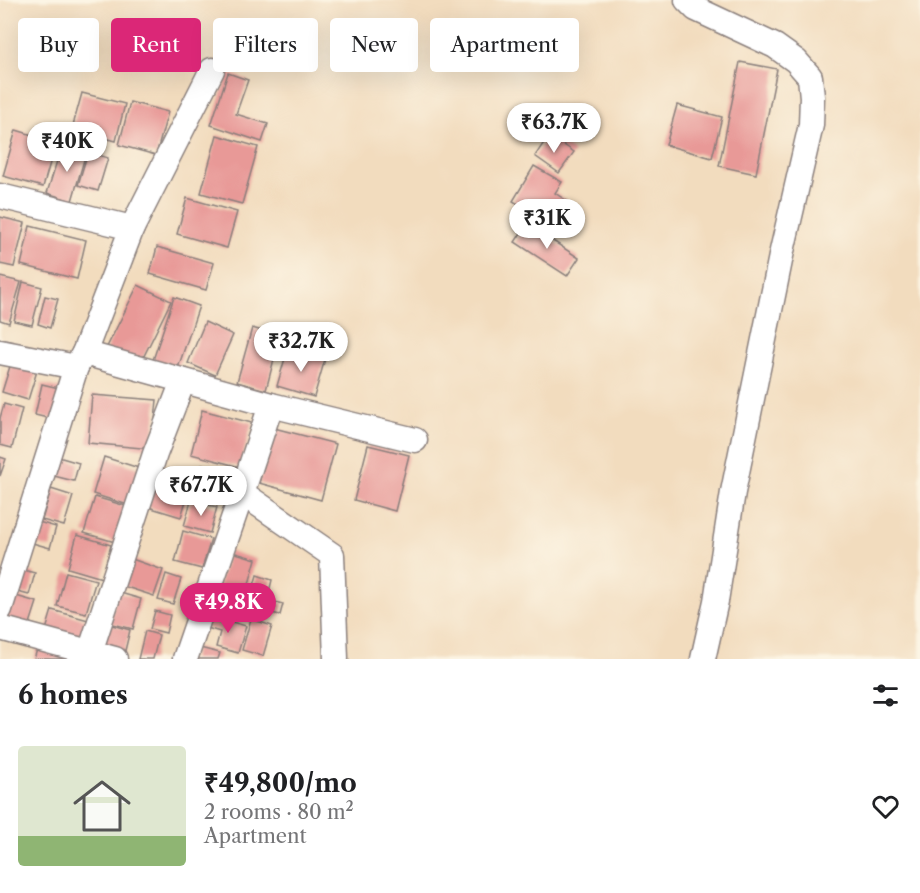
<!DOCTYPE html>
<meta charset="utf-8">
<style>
:root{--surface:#fff;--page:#f6f6f6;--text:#202124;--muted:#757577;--line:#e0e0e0;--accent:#db2777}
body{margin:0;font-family:"Libre Caslon Text",serif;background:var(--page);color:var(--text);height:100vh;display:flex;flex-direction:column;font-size:22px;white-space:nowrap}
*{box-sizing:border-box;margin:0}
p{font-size:20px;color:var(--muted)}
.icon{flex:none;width:33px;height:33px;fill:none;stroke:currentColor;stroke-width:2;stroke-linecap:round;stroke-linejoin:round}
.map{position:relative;height:659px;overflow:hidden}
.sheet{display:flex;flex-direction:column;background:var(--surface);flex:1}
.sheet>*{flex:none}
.top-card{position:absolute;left:18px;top:18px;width:600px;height:54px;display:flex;gap:12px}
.price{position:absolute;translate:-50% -51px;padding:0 14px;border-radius:21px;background:#fff;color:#222;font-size:20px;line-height:39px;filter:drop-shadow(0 2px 3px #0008)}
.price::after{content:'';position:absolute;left:50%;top:36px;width:18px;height:14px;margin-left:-9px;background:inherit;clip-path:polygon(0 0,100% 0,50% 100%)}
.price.current{background:var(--accent);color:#fff}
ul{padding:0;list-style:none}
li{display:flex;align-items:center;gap:18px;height:150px;padding:0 18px}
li+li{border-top:2px solid var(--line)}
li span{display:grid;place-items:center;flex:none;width:168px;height:120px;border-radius:6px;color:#555}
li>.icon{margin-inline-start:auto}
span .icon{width:72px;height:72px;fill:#fffc;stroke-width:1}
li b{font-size:26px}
h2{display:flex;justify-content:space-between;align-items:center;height:72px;padding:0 18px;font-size:26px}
.chip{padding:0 21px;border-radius:6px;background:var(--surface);box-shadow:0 6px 24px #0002;font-size:21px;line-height:54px}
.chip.current{background:var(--accent);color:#fff}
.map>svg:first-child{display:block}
.building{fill:#e89997}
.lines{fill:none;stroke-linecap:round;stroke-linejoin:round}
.minor-casing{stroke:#8a7f7c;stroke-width:27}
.minor{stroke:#fff;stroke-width:24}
</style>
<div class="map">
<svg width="920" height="659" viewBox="0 0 920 659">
<rect width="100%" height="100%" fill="#fcf5e5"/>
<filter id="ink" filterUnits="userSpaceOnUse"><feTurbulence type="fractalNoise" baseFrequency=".0167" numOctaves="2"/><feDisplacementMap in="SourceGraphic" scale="12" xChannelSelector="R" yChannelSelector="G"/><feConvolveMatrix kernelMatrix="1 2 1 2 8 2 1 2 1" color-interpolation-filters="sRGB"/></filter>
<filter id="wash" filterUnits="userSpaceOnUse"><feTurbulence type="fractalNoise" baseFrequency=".008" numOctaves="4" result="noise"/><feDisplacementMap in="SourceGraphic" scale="24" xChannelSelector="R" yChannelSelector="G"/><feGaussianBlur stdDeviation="1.35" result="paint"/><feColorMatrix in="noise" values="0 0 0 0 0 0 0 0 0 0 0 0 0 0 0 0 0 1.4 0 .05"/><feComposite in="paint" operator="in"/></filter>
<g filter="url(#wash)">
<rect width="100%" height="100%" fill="#f2dcbe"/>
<g id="blocks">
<!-- building -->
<g class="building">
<polygon points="740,62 777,69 756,174 719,166"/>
<polygon points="228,73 248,80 236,114 268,124 262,142 211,125"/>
<polygon points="82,93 125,104 116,141 72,129"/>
<polygon points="130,102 168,112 156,155 119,145"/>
<polygon points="677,105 722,117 712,158 666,145"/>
<polygon points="16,130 56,142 43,187 3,176"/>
<polygon points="217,135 258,147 242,204 201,193"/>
<polygon points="549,135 574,152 559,173 535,156"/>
<polygon points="62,145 86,153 72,201 47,193"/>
<polygon points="88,152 108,158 98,191 78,185"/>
<polygon points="534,166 562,182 555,193 567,201 552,225 513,201"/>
<polygon points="187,198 237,212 227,248 177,234"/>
<polygon points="0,217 25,223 14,267 0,264"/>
<polygon points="527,224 579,258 567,276 515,242"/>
<polygon points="30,226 86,240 77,279 21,265"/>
<polygon points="157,247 214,263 206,290 150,274"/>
<polygon points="0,277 21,282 9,323 0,320"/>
<polygon points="23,282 42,287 32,325 14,321"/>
<polygon points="138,285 171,301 138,368 105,351"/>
<polygon points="45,296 58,299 50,328 38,324"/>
<polygon points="174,297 199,306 178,368 153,360"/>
<polygon points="205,322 233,335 215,375 188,363"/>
<polygon points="252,328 280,336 266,390 237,382"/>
<polygon points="288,348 325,359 314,397 277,386"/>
<polygon points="11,363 37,371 28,400 2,392"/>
<polygon points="42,384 63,389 56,420 35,415"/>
<polygon points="92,395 157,400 152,449 88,443"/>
<polygon points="4,404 22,409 12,448 0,445 0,418"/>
<polygon points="202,410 252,423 240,467 191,454"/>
<polygon points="274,428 336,444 321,500 259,483"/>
<polygon points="368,445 409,455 395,511 354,500"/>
<polygon points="55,456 79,463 74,481 50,475"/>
<polygon points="0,457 6,459 0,476"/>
<polygon points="104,457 139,468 128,505 93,494"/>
<polygon points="202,465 229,472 224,493 197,485"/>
<polygon points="159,468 193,478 181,517 148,507"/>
<polygon points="51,489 73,496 64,526 42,520"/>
<polygon points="95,497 126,506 115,542 84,533"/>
<polygon points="191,501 217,507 210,533 184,526"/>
<polygon points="35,521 56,527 50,548 29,542"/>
<polygon points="183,531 211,539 202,569 175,562"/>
<polygon points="77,535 111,545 102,578 68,568"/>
<polygon points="229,551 256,559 242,609 214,601"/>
<polygon points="129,558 163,570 154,596 120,585"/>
<polygon points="16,568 35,573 29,595 10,590"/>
<polygon points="66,572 96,580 86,613 57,606"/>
<polygon points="166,574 181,579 173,604 158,600"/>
<polygon points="257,575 272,580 267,600 283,604 280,615 248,607"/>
<polygon points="117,592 141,599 133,629 109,623"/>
<polygon points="9,594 37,602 27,633 0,625"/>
<polygon points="52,610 92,621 84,649 44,637"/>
<polygon points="155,611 170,615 166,633 150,629"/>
<polygon points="210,616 246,626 238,653 216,647 220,632 207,628"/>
<polygon points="251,619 272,626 263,656 242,650"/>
<polygon points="101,622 130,630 123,659 94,652"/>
<polygon points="145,631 159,635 153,659 138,659"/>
<polygon points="40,640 72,659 34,659"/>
<polygon points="196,647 220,653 218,659 193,659"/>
</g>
</g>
</g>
<g filter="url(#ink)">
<use href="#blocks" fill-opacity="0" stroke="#8a7f7c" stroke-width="1.5"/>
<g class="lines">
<defs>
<g id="minor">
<polyline points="687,0 696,9 775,46 796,61 810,77 812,97 811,125 782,251 733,492 716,601 703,659"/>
<polyline points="0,196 132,228 84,353 76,367 0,352"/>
<polyline points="132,228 212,70"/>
<polyline points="84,353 271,405 242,493 332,555 336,659"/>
<polyline points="271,405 415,440"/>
<polyline points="0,609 76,367"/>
<polyline points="0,628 115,659"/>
<polyline points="90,652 155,454 183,381"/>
<polyline points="185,659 242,493"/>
</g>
</defs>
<!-- minor casing -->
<use href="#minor" class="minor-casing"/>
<!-- minor -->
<use href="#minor" class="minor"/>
</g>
</g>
</svg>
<b class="price" style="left:554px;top:154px">₹63.7K</b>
<b class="price" style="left:67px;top:173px">₹40K</b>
<b class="price" style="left:547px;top:250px">₹31K</b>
<b class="price" style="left:301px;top:373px">₹32.7K</b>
<b class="price" style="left:201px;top:517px">₹67.7K</b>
<b class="price current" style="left:228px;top:634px">₹49.8K</b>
<div class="top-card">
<a class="chip">Buy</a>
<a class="chip current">Rent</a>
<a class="chip">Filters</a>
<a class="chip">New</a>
<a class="chip">Apartment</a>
</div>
</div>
<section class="sheet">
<h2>6 homes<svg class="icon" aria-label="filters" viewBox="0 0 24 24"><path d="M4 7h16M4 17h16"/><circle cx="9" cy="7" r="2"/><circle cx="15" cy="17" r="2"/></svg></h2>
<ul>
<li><span style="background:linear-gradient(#dfe7d0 75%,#8fb573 0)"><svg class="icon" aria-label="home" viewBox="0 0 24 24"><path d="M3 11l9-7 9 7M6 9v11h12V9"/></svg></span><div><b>₹49,800/mo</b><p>2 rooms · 80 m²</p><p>Apartment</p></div><svg class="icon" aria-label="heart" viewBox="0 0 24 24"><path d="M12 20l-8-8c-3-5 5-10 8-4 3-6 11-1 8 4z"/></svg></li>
</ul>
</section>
